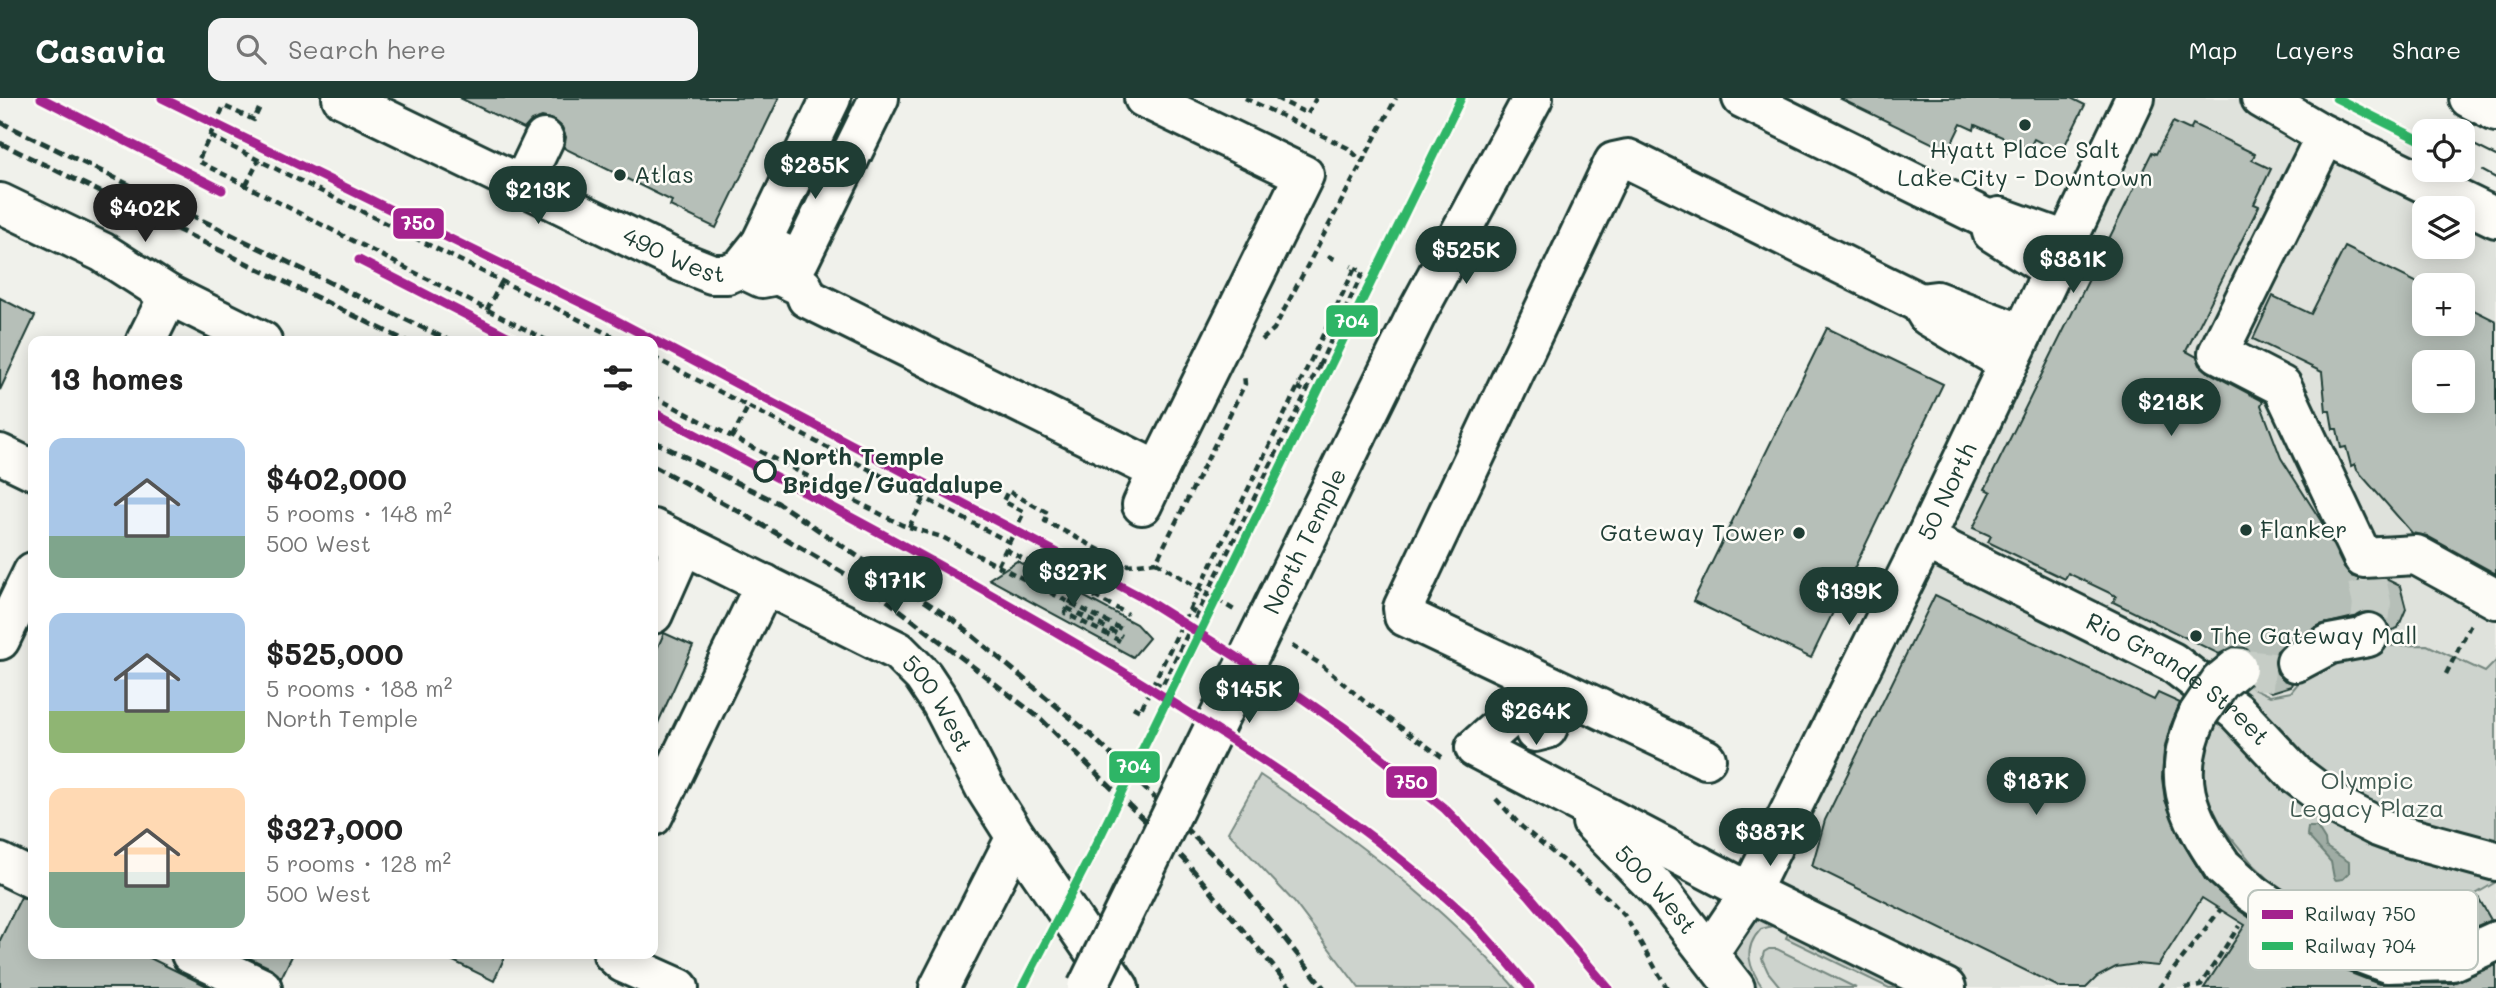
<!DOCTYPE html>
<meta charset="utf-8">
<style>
:root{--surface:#fff;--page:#f2f2f2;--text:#222;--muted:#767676;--accent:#1f3d34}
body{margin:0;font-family:Mali,sans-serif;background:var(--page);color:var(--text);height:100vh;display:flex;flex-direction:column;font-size:26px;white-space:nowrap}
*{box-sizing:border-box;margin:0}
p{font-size:23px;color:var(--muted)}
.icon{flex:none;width:38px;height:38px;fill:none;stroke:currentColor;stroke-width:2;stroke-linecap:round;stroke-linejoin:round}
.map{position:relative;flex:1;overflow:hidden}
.sheet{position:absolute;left:28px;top:238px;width:630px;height:623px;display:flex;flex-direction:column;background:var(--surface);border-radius:14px;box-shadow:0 4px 18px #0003}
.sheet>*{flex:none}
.fabs{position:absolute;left:2412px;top:21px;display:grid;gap:14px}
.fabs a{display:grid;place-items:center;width:63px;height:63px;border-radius:14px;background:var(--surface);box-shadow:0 4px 18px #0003;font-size:35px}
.price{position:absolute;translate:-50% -60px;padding:0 16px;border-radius:24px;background:var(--accent);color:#fff;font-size:23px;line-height:46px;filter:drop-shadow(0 2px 4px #0008)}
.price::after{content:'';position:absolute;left:50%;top:42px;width:21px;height:16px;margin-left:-10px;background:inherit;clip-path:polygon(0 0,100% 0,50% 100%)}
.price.current{background:#222;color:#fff}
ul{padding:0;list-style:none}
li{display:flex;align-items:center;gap:21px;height:175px;padding:0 21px}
li span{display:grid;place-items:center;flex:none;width:196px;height:140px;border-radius:14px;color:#555}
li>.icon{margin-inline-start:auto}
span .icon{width:84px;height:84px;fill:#fffc;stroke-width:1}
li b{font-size:30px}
h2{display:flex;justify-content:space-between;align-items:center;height:84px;padding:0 21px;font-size:30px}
header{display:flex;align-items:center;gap:42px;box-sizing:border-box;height:98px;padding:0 35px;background:var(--accent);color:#fff}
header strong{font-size:33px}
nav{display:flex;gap:38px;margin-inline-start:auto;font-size:24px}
.search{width:490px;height:63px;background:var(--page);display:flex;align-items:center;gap:18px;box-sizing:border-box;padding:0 24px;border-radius:14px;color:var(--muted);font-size:26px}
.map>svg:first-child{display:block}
.built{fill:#dfe2dc;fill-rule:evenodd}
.green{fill:#cdd3cd;stroke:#768880;stroke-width:2}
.water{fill:#9faca4;stroke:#6c8077;stroke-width:2}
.building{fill:#b6bfb8;stroke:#1f3d34;stroke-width:2;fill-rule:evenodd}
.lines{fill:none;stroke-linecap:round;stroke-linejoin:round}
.minor-tunnel{stroke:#c6cdc6;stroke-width:38;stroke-dasharray:38 19;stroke-linecap:butt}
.minor-casing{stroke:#1f3d34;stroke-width:44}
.major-casing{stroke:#1f3d34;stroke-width:44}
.path{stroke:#1f3d34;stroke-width:4.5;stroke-dasharray:7 5;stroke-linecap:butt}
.minor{stroke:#fdfcf7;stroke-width:38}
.major{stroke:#fdfcf7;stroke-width:38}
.tram{stroke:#1f3d34;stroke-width:2}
.rail{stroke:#1f3d34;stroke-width:5;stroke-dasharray:10 5;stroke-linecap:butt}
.minor-bridge-casing{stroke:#1f3d34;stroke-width:44;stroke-linecap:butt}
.major-bridge-casing{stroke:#1f3d34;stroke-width:44;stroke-linecap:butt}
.path-bridge{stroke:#1f3d34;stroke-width:4.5;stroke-dasharray:7 5;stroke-linecap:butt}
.minor-bridge{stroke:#fdfcf7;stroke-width:38}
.major-bridge{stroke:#fdfcf7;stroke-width:38}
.rail-1-casing{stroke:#fdfcf7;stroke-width:14}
.rail-2-casing{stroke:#fdfcf7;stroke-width:14}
.rail-1{stroke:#a4228e;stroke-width:9}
.rail-2{stroke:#2eb566;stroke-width:9}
.poi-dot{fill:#1f3d34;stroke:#fdfcf7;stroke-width:2.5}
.stop-dot{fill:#fdfcf7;stroke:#1f3d34;stroke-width:3.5}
.labels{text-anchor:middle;stroke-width:5;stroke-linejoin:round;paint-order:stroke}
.poi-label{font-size:24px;fill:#1f3d34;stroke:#fdfcf7;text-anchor:start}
.street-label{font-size:24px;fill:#1f3d34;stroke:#fdfcf7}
.stop-label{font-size:24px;font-weight:bold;fill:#1f3d34;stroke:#fdfcf7;text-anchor:start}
.park-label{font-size:24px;fill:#425b53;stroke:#fdfcf7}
.key{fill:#fdfcf7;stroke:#bac3bc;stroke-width:2}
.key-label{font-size:19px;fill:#1f3d34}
.line-badge{stroke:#fdfcf7;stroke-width:2.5}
.badge-label{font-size:19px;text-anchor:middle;font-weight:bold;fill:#fff}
</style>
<header>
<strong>Casavia</strong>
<div class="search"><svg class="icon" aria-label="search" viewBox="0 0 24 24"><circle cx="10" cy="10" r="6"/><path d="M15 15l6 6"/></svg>Search here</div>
<nav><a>Map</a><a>Layers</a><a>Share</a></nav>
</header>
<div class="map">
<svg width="2496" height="890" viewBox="0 0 2496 890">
<rect width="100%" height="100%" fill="#f0f1eb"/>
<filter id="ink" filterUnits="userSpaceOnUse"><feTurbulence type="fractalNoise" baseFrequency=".0143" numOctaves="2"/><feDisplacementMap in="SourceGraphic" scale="14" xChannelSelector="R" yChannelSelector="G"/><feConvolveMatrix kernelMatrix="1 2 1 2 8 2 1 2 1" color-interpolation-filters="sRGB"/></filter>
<g filter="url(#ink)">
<!-- built -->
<path class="built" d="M 2153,0 L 2237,0 L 2458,110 L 2424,110 L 2424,149 L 2462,149 L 2462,112 L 2496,129 L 2496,890 L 1727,890 L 1731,827 ZM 2424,187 L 2462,187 L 2462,226 L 2424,226 ZM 2424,264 L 2462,264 L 2462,303 L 2424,303 Z"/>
<!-- green -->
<g class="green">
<polygon points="2427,547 2485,574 2496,563 2496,784 2438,818 2400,835 2346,828 2302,813 2251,764 2223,730 2202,689 2198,650 2240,584 2270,598 2291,594 2312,568 2378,548"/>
<path d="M 1260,677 C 1352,739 1442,806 1515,890 L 1359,890 L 1294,804 L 1228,734 Z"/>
<path d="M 1759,817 L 1778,820 L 1773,828 L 1761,831 C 1742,851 1749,870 1763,890 L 1746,890 C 1729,854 1730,856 1749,821 Z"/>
<polygon points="1791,828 1919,890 1889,890 1786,840"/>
<polygon points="1769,851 1777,851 1856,890 1781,890 1768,874 1762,861 1764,854"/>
</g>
<!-- water -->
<polygon class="water" points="2308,729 2317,729 2325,742 2326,749 2349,764 2349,775 2343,781 2336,782 2334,780 2331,764 2307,737"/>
<!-- building -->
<g class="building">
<polygon points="460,0 779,0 716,130 670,108 672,103 564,50 566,39 562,29 554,22 542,19 531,23 524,31"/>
<polygon points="1839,0 2071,0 2085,7 2061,55 2034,41 2029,51 1975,27 1974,32 1961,26 1948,53"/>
<polygon points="2173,24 2190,32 2193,26 2255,56 2252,62 2271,71 2254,106 2259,108 2186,253 2197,259 2200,267 2208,274 2263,303 2261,307 2281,360 2321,423 2344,470 2351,478 2358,480 2359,485 2386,481 2400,488 2406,511 2398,530 2390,533 2384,519 2374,514 2364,514 2354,519 2320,527 2286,545 2277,553 2274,564 2277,575 2284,582 2292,585 2291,588 2272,594 2253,585 2258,577 2258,566 2253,556 2245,550 2233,549 2219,556 2113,504 2116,498 2068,475 2065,481 1988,444 1991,438 1973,430 1991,394 1985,391 2152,54 2156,56"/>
<path d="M 2345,149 L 2424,188 L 2424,226 L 2462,226 L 2462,206 L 2496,223 L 2496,476 L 2427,438 L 2412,435 L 2357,372 L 2355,366 L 2351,368 L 2346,349 L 2341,350 L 2337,331 L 2333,331 L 2330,313 L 2326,313 L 2322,274 L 2253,241 L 2273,198 L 2311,216 ZM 2424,264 L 2462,264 L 2462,303 L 2424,303 Z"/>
<polygon points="0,200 35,218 0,292"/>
<polygon points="1827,230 1943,286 1811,560 1693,503"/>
<polygon points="1017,463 1136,526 1149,540 1133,559 989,481"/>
<polygon points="1935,497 2154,602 2158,595 2180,605 2170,629 2164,653 2162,680 2165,702 2180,740 2205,781 2240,813 2302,856 2379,886 2453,885 2496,867 2496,890 2204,890 2245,827 2202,800 2158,868 2137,866 2116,869 2097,879 2086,890 2061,890 1812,768 1825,722"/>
<polygon points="664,535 693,548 653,636 653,560"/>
<polygon points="21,799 33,803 33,856 142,856 211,890 0,890 0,842"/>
<polygon points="2478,799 2491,822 2447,841 2391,843 2389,842 2408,842 2450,830 2444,819"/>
<polygon points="241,856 293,856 281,880 271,870"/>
<polygon points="439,856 506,856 494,883"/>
</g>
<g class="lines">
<!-- minor-tunnel -->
<g class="minor-tunnel">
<polyline points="2367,482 2372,505 2369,535"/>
<polyline points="2237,570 2280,575 2296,564"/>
</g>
<defs>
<g id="minor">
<path id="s1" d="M 342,0 L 679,163 L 712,176 L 727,176 L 741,170 L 761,145 L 831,0"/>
<polyline points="1144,0 1304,77 1158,373"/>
<polyline points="1742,0 1989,122"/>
<polyline points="2261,0 2319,34 2496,120"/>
<polyline points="2469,0 2496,14"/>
<polyline points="2317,55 2218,255 2282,288 2363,460 2416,457 2496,501"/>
<polyline points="522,87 544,41"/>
<polyline points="0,105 102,154 169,197 262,243"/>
<polyline points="761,145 799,163 879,0"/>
<polyline points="741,170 762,180 778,177 803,189 807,200 1158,373 1142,407"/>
<polyline points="2052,172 1992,134 1989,122 1999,119 2066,143"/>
<polyline points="146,243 169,197"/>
<polyline points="2008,265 1928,218 1920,205 1936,203 2022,236"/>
<polyline points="0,356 33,372"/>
<path id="s2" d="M 653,431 L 898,553 L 923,578 L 941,605 L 985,690 L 1016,739 L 1119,890"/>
<path id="s3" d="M 1925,441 L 2172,564 L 2237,614 L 2296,677 L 2337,708 L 2378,729 L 2400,737 L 2496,763"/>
<polyline points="653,516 684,446"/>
<polyline points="0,542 33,474"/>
<polyline points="2296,564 2330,546 2368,539 2369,535"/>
<path d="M 2199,615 C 2169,678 2186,715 2223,769"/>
<polyline points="1535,634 1547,631 1558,608 1546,586 1520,595 1507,622 1475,650 1750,794 1946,890"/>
<polyline points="1706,661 1404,518 1403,510 1614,64 1628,61 1920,205"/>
<polyline points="653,718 765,486"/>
<path id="s4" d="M 1592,724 L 1663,797 L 1735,890"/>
<polyline points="0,765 33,781"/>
<polyline points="2252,795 2314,838 2387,865 2452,863 2496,843"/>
<path id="s5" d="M 1709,855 L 1750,794 L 1925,441 L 2135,0"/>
<polyline points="191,856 262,890"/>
<polyline points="613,856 623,865 679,890"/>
<polyline points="939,890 1016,739"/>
</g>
<polyline id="major" points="1357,337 1419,211 1533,0"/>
</defs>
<!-- minor casing -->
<use href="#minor" class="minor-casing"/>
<!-- major casing -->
<use href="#major" class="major-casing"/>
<!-- path -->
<g class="path">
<polyline points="1245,0 1348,50 1363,64"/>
<polyline points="1276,0 1308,16 1316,0"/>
<polyline points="259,11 254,22 224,8 198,63 548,243"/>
<polyline points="210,38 622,243"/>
<polyline points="246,87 259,62"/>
<polyline points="1328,158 1337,162"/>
<polyline points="487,212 502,183"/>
<polyline points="1262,242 1274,231 1396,0"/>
<polyline points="653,259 1009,444"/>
<polyline points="1310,264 1355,170 1351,168"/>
<polyline points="1319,268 1363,174 1355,170"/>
<polyline points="1297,289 1306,294"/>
<polyline points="653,298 902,427 942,439 1125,533"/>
<polyline points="732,339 748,309"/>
<polyline points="909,429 924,401"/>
<polyline points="1005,451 1078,490"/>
<polyline points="1156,464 1234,512"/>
<polyline points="998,467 1024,414 1003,403 1008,393 1048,415 1045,423 1128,467 1156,464 1245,286 1244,276"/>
<polyline points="1067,510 1122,538"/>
<polyline points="1189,511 1198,516"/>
<polyline points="1120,543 1065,515 1078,490 1128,516"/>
<polyline points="1292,548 1319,565 1364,603 1442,659"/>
<polyline points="2446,576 2472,524"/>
<polyline points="1496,701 1522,729 1608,800 1625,818 1667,890"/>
<polyline points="2159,890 2221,811"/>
<polyline points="2185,890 2200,888 2239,828"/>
</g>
<!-- minor -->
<use href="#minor" class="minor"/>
<!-- major -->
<use href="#major" class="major"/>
<!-- tram -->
<g class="tram">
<polyline points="2462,41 2496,58"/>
<polyline points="2483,73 2496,80"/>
</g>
<!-- rail -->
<g class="rail">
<polyline points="0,24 450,243"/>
<polyline points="0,45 406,243"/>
<polyline points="653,343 778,405 956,524 1091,637 1238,782 1324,890"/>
<polyline points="653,368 742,415 879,496 1042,622 1184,761 1291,890"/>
</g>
<defs>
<g id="minor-bridge">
<polyline points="2199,615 2220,584 2237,570"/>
<polyline points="2223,769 2252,795"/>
</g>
<g id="major-bridge">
<path id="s6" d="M 1087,890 L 1357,337"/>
</g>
</defs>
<!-- minor-bridge casing -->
<use href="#minor-bridge" class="minor-bridge-casing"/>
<!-- major-bridge casing -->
<use href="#major-bridge" class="major-bridge-casing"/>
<!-- path-bridge -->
<g class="path-bridge">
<polyline points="1154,584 1162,588 1319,268"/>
<polyline points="1133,609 1140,613 1310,264"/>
</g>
<!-- minor-bridge -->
<use href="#minor-bridge" class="minor-bridge"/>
<!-- major-bridge -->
<use href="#major-bridge" class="major-bridge"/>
<defs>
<g id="rail-1">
<polyline points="41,0 222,92"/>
<polyline points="162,0 606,217 1143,500 1299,598 1345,630 1445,711 1528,796 1608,890"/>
<polyline points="359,162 517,243"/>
<path d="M 653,314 C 822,403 991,492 1153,592 C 1260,659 1370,729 1463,815 C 1487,838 1508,865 1530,890"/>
</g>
<g id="rail-2">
<polyline points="2336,0 2424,44"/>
<polyline points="1022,890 1091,757 1461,0"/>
</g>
</defs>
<!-- rail-1 casing -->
<use href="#rail-1" class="rail-1-casing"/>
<!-- rail-2 casing -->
<use href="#rail-2" class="rail-2-casing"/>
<!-- rail-1 -->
<use href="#rail-1" class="rail-1"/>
<!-- rail-2 -->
<use href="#rail-2" class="rail-2"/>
</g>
</g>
<!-- markers -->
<g class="poi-dot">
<circle cx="2025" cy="27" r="7"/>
<circle cx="620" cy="77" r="7"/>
<circle cx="2246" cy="432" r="7"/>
<circle cx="1799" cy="435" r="7"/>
<circle cx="2196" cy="538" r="7"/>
</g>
<circle class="stop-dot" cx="765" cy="373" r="10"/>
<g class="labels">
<!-- poi labels -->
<g class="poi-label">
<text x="2025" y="60" text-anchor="middle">Hyatt Place Salt<tspan x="2025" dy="28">Lake City - Downtown</tspan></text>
<text x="634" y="85">Atlas</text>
<text x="2260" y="440">Flanker</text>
<text x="1785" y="443" text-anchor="end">Gateway Tower</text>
<text x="2210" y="546">The Gateway Mall</text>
</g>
<!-- street labels -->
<g class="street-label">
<text dy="8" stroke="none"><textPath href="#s1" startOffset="368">490 West</textPath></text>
<text dy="8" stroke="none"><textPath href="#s5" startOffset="520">50 North</textPath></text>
<text dy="8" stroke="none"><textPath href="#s6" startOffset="497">North Temple</textPath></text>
<text dy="8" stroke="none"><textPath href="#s3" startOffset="290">Rio Grande Street</textPath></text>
<text dy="8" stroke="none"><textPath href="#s2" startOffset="340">500 West</textPath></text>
<text dy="8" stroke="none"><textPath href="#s4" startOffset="93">500 West</textPath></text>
</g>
<!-- stop labels -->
<g class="stop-label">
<text x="782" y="367">North Temple<tspan x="782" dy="28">Bridge/Guadalupe</tspan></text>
</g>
<!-- park labels -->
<g class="park-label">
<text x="2367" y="691">Olympic<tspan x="2367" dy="28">Legacy Plaza</tspan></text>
</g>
</g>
<!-- legend -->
<rect x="2248" y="792" width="230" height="80" rx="10" class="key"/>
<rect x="2262" y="812" width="31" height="9" fill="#a4228e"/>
<rect x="2262" y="844" width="31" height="8" fill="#2eb566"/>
<g class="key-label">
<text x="2305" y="823">Railway 750</text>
<text x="2305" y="855">Railway 704</text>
</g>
<g class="line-badge">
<rect x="392" y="109" width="53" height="33" rx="7" fill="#a4228e"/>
<rect x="1325" y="206" width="54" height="34" rx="7" fill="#2eb566"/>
<rect x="1108" y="652" width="53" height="34" rx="7" fill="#2eb566"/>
<rect x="1385" y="667" width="53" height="34" rx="7" fill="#a4228e"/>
</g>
<g class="badge-label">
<text x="418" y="132">750</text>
<text x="1352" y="230">704</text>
<text x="1134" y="675">704</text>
<text x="1411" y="691">750</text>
</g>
</svg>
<div class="fabs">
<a><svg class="icon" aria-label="locate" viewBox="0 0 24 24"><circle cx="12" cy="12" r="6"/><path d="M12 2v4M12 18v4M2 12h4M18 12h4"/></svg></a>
<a><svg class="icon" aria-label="layers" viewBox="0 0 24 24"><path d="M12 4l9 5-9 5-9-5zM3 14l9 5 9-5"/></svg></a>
<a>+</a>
<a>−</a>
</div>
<b class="price" style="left:815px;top:103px">$285K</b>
<b class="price" style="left:538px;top:128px">$213K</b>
<b class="price current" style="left:145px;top:146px">$402K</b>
<b class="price" style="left:1466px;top:188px">$525K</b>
<b class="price" style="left:2073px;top:197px">$381K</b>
<b class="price" style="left:2171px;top:340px">$218K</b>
<b class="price" style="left:1073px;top:510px">$327K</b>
<b class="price" style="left:895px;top:518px">$171K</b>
<b class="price" style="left:1849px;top:529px">$139K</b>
<b class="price" style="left:1249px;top:627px">$145K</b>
<b class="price" style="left:1536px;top:649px">$264K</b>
<b class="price" style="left:2036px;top:719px">$187K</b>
<b class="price" style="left:1770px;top:770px">$387K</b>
<section class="sheet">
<h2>13 homes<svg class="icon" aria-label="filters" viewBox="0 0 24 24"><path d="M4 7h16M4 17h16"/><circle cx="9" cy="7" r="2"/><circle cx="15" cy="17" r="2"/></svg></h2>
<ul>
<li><span style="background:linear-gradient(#a9c7e8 70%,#7fa58c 0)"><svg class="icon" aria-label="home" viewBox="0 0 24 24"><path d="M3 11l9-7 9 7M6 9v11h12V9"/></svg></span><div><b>$402,000</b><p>5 rooms · 148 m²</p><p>500 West</p></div></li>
<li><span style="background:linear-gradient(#a9c7e8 70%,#8fb573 0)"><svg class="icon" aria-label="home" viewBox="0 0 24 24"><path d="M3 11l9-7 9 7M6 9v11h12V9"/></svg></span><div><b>$525,000</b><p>5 rooms · 188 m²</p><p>North Temple</p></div></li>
<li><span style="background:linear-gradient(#ffd9b3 60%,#7fa58c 0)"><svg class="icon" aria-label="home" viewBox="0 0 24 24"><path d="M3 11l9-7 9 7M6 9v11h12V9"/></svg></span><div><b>$327,000</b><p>5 rooms · 128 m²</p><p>500 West</p></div></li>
</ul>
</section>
</div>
